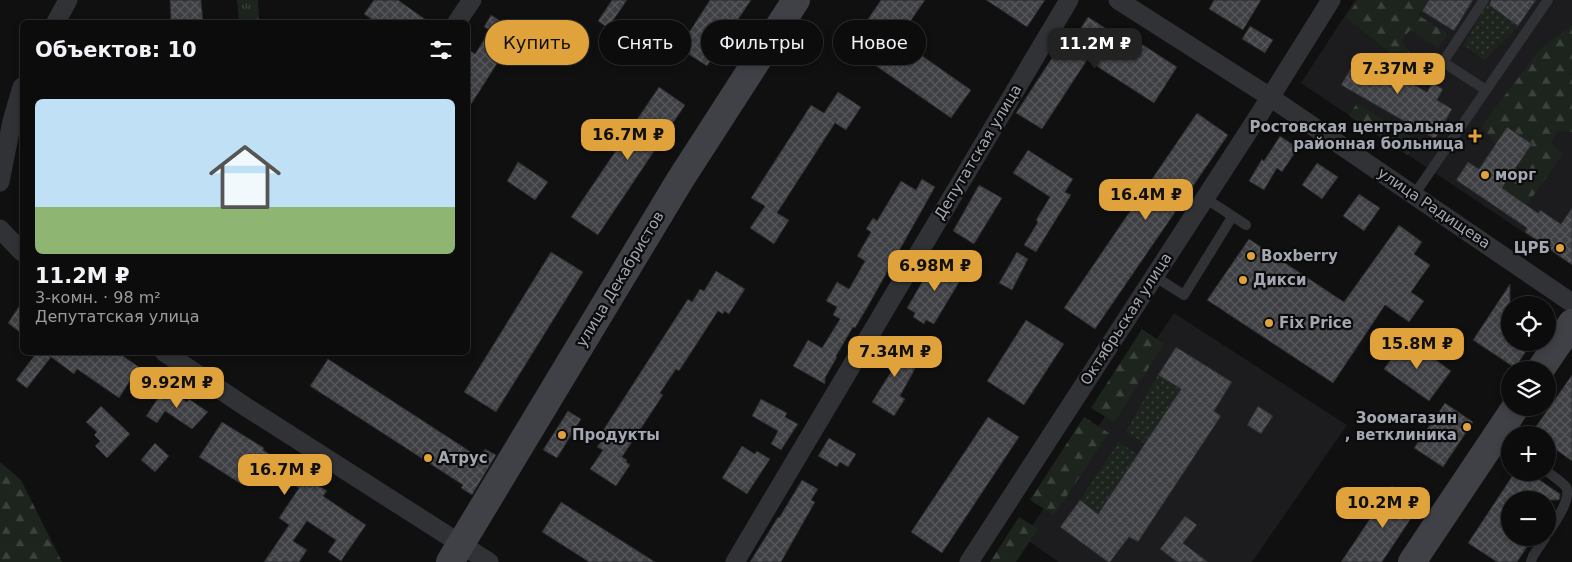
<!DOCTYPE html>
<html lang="ru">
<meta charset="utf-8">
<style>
:root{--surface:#0c0c0d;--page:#151516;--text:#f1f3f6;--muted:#9a9b9d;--line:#2c2c2e;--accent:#e0a23a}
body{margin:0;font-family:"DejaVu Sans",sans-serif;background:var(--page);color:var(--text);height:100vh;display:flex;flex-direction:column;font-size:19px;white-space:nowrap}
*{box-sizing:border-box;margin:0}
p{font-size:16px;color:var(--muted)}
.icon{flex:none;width:28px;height:28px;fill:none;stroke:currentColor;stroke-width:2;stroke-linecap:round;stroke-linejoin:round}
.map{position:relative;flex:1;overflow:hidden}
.sheet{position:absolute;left:20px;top:20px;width:450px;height:335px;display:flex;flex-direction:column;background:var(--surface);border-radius:8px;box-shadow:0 2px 8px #0003,0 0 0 1px var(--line)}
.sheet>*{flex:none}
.top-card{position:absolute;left:485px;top:20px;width:475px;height:45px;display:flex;gap:10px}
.tools{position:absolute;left:1501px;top:296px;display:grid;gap:10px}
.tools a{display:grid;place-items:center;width:55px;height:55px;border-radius:50%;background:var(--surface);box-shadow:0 2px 8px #0003,0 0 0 1px var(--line);font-size:25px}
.price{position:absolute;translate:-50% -42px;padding:0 11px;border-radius:10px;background:var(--accent);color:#111;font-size:16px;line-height:32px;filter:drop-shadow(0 1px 2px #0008)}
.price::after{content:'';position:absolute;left:50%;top:30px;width:15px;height:11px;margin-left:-8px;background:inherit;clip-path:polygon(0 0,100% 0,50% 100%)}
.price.current{background:#222;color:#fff}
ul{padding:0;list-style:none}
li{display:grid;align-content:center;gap:10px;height:265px;padding:0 15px}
li span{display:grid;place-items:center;height:155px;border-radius:8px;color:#555}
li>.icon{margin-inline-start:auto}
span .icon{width:90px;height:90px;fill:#fffc;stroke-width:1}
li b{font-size:21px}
h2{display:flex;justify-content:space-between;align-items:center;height:60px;padding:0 15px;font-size:21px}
.tag{padding:0 18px;border-radius:22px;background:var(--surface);box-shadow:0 2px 8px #0003,0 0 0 1px var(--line);font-size:18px;line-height:45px}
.tag.current{background:var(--accent);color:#111}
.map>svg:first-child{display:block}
.built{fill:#1c1c1e}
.grass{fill:url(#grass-dots)}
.forest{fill:url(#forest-firs)}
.park{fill:url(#park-tufts)}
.building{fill:url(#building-cross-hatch);stroke:#2a2a2d}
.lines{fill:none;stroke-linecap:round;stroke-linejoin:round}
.lane{stroke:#313236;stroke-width:10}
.street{stroke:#313236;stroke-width:19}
.secondary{stroke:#404146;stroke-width:28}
.poi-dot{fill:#e0a23a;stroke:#0b0b0c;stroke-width:2}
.labels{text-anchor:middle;stroke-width:4.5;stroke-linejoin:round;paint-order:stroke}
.poi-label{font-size:15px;font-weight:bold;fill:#a3a7b1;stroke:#0b0b0c;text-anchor:start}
.street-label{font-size:15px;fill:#a3a7b1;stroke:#0b0b0c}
</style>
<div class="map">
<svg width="1572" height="562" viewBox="0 0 1572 562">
<defs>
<pattern id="grass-dots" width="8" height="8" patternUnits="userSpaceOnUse" patternTransform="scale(1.25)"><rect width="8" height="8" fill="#1d241d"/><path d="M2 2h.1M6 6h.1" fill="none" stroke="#3b413b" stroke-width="1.8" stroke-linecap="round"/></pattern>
<pattern id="forest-firs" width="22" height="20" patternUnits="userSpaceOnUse" patternTransform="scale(1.25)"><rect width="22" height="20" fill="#1d241d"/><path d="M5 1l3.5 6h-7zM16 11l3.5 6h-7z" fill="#3b413b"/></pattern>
<pattern id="park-tufts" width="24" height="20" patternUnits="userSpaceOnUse" patternTransform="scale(1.25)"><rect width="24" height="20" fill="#1d241d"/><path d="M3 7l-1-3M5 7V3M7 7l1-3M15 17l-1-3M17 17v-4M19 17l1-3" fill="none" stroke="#3b413b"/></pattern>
<pattern id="building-cross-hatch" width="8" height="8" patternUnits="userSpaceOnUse" patternTransform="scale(1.25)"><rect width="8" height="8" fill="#3f4044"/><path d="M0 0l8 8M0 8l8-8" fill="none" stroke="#58595d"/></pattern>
</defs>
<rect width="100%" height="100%" fill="#101011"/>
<!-- built -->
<g class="built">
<polygon points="1355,0 1572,0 1572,265 1301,83"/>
<polygon points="1174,313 1347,425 1252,562 1059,562 1024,538"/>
</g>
<!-- grass -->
<g class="grass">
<polygon points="1487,4 1518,26 1484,60 1464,45"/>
<polygon points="1158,375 1181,389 1145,444 1126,432"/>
<polygon points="1119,442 1138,455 1098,514 1080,500"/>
</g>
<!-- forest -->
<g class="forest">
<polygon points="1358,0 1428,0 1418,15 1448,34 1438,48 1410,30 1401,41 1410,53 1402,63 1346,17"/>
<polygon points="1572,25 1572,132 1557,131 1551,143 1563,154 1527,204 1502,188 1532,144 1507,127 1496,143 1481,127 1540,49"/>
<polygon points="1357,103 1417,141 1407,155 1349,116"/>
<polygon points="1142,329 1164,344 1114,422 1091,408"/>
<polygon points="1084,417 1109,433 1054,515 1030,500"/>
<polygon points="0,462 21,480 62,562 0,562"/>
<polygon points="1019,517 1038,529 1016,562 990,562"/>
</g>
<!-- park -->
<polygon class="park" points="237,0 258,0 259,22 239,22"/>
<!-- building -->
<g class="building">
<polygon points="170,0 201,0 203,22 171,22"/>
<polygon points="374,0 398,0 429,22 376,22 364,14"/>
<polygon points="612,0 627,0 608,28 598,21"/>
<polygon points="710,0 751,0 707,66 679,48"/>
<polygon points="881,0 925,0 898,39 971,90 951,118 859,54 874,32 864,25"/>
<polygon points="986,0 1045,0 1027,27"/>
<polygon points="1214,0 1261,0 1243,30 1209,9"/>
<polygon points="1429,0 1473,0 1454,31 1422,11"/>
<polygon points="1491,0 1536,0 1518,26 1489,5"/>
<polygon points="491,15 520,33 510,49 507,48 468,109 468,49 475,54 490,30 484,27"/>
<polygon points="1088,17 1133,46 1137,41 1177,67 1154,103 1087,60 1042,129 1016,113 1067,35 1074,39"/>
<polygon points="1250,26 1273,40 1265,53 1242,39"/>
<polygon points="1359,54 1376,64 1380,56 1391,62 1387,69 1427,92 1432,83 1443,89 1437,100 1452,109 1435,139 1341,85"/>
<polygon points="659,87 685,105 598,235 571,217"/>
<polygon points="838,92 861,107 846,130 835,123 777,213 789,220 774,244 750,228 765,206 751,198 811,105 824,113"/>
<polygon points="1197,113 1228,135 1095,329 1064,308"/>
<polygon points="1507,127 1532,144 1502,188 1538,213 1540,210 1561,224 1572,208 1572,265 1525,232 1527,228 1456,180 1468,162 1479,169"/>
<polygon points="1280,136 1298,148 1282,172 1277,168 1264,190 1249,181 1262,159 1264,161"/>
<polygon points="1028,150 1073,179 1065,192 1071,195 1036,252 1024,245 1038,222 1036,220 1050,197 1013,173"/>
<polygon points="518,162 548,182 535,200 507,181"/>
<polygon points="1317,163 1338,177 1322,199 1302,185"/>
<polygon points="922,179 935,187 868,306 855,328 853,327 836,356 837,357 825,378 825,384 793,366 808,340 822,348 840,319 833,315 837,307 826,301 837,282 849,289 865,261 857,256 871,232 866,229 873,218 877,221 901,181 916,190"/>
<polygon points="979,185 1002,198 974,244 953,231"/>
<polygon points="1359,194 1380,208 1364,231 1343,216"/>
<polygon points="1399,225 1422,242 1414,254 1430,265 1411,292 1424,301 1409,322 1385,305 1333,383 1207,300 1249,239 1344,302"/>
<polygon points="551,252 583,272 496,412 464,392"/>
<polygon points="1017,252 1028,259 1012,290 999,283"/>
<polygon points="936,258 964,274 934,324 926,320 924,324 913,317 915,313 907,308"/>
<polygon points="716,271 745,289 729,314 724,311 723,314 718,311 679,371 676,369 660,393 663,395 622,457 627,460 626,462 630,465 616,486 590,469 603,450 597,447 606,435 602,432 688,299 692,302 700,289 704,291"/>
<polygon points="1510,284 1510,342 1532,342 1515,368 1473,340"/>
<polygon points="22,302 22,334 8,323"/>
<polygon points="1026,320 1064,344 1024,405 987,381"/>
<polygon points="1406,338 1451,371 1429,401 1384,369"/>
<polygon points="886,342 900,351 903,345 914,351 910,357 915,360 912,365 916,367 900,396 905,399 894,416 872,402 894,367 877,357"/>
<polygon points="1176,347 1232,382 1214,411 1221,416 1138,542 1129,537 1110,562 1108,562 1060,527 1080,500 1098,514 1181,389 1158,375"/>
<polygon points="37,352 117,352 139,367 119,398 77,369 74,374 51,357 27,388 16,380"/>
<polygon points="328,359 480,458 485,449 496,455 472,495 461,488 463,485 310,386"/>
<polygon points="1572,375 1572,461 1548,444 1548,435 1530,435"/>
<polygon points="165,388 187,402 189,399 208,412 192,429 165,411 157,423 146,416"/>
<polygon points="761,399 787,413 785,417 798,424 781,450 771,444 778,431 752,416"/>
<polygon points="1445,403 1473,422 1443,467 1414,448"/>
<polygon points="101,406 130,434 107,458 95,446 100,441 94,435 97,432 86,422"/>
<polygon points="1258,406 1273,416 1261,434 1247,425"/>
<polygon points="568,411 581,419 557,458 543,450"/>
<polygon points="988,417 1019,437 942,553 911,532"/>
<polygon points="222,422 264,448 263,450 327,491 323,496 366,525 341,561 328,552 336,540 307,521 293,541 307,550 299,562 264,562 289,525 279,518 299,488 256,461 241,484 199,457"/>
<polygon points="829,438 856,454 848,467 840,462 837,467 818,456"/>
<polygon points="155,443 169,456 155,472 141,460"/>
<polygon points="742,446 755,454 757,451 770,459 747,494 722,478"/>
<polygon points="1515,472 1528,472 1560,494 1560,496 1559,500 1510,500 1510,538 1533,538 1517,562 1497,562 1468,543"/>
<polygon points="802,480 818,489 811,500 815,502 781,562 750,562 778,517 779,518"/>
<polygon points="1392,486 1420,505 1382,562 1341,562"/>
<polygon points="561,502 655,562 589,562 542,532"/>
<polygon points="1185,516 1197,525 1183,543 1208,562 1177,562 1160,549"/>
</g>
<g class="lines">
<!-- lane -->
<g class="lane">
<polyline points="1484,0 1443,62 1486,90"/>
<polyline points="1414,195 1548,0"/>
<polyline points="1205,198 1246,225"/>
<polyline points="1154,276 1184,295 1232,217"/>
<path d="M 1548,472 C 1554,477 1561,481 1566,487 C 1572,499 1555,522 1548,533"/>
<polyline points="1531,562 1533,556 1545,538"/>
</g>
<!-- street -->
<g class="street">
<polyline points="1118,0 1270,97 1572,303"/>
<polyline points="56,22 68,0"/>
<polyline points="457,22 472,0"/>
<polyline points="0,182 12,121 22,87"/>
<polyline points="0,229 22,252"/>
<polyline points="164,352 246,407 489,562"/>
<polyline points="735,562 1069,0"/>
<polyline points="969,562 1261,112 1331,0"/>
</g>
<!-- secondary -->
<g class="secondary">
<polyline points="1540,370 1572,323"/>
<polyline points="450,562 680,180 796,0"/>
<polyline points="1412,562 1515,408"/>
</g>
</g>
<!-- markers -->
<g class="poi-dot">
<path d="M1472.5 128.5h5v5h5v5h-5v5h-5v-5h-5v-5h5z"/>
<circle cx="1485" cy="175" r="5"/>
<circle cx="1560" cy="248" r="5"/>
<circle cx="1251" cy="256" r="5"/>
<circle cx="1243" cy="280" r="5"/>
<circle cx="1269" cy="323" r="5"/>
<circle cx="1467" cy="427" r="5"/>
<circle cx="562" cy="435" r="5"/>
<circle cx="428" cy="458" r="5"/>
</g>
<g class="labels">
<!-- poi labels -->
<g class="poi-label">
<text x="1464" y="132" text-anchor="end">Ростовская центральная<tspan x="1464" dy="17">районная больница</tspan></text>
<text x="1495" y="180">морг</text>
<text x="1550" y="253" text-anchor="end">ЦРБ</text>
<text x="1261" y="261">Boxberry</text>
<text x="1253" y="285">Дикси</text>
<text x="1279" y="328">Fix Price</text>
<text x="1457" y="423" text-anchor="end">Зоомагазин<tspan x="1457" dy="17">, ветклиника</tspan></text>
<text x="572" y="440">Продукты</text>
<text x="438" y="463">Атрус</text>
</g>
<!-- street labels -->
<g class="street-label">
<text transform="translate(978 152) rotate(-59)" y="5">Депутатская улица</text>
<text transform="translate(1434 208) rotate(34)" y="5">улица Радищева</text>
<text transform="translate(620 279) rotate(-59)" y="5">улица Декабристов</text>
<text transform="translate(1126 319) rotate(-57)" y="5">Октябрьская улица</text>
</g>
</g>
</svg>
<div class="tools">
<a><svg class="icon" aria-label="locate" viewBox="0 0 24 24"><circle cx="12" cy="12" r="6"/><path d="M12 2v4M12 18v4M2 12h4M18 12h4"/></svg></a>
<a><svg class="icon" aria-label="layers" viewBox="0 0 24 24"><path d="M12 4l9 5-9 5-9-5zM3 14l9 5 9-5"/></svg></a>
<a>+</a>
<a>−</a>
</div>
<b class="price current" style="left:1095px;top:70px">11.2M ₽</b>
<b class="price" style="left:1398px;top:95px">7.37M ₽</b>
<b class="price" style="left:628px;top:161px">16.7M ₽</b>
<b class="price" style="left:1146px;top:221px">16.4M ₽</b>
<b class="price" style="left:935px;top:292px">6.98M ₽</b>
<b class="price" style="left:1417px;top:370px">15.8M ₽</b>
<b class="price" style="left:895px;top:378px">7.34M ₽</b>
<b class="price" style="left:177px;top:409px">9.92M ₽</b>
<b class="price" style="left:285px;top:496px">16.7M ₽</b>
<b class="price" style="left:1383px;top:529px">10.2M ₽</b>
<div class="top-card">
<a class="tag current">Купить</a>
<a class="tag">Снять</a>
<a class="tag">Фильтры</a>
<a class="tag">Новое</a>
</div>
<section class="sheet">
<h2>Объектов: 10<svg class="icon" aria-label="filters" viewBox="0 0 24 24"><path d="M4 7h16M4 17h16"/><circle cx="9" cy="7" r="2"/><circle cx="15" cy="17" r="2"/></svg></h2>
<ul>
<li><span style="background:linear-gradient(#bfe0f5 70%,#8fb573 0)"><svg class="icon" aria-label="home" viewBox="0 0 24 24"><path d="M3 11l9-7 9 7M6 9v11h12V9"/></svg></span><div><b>11.2M ₽</b><p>3-комн. · 98 m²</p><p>Депутатская улица</p></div></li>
</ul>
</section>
</div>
